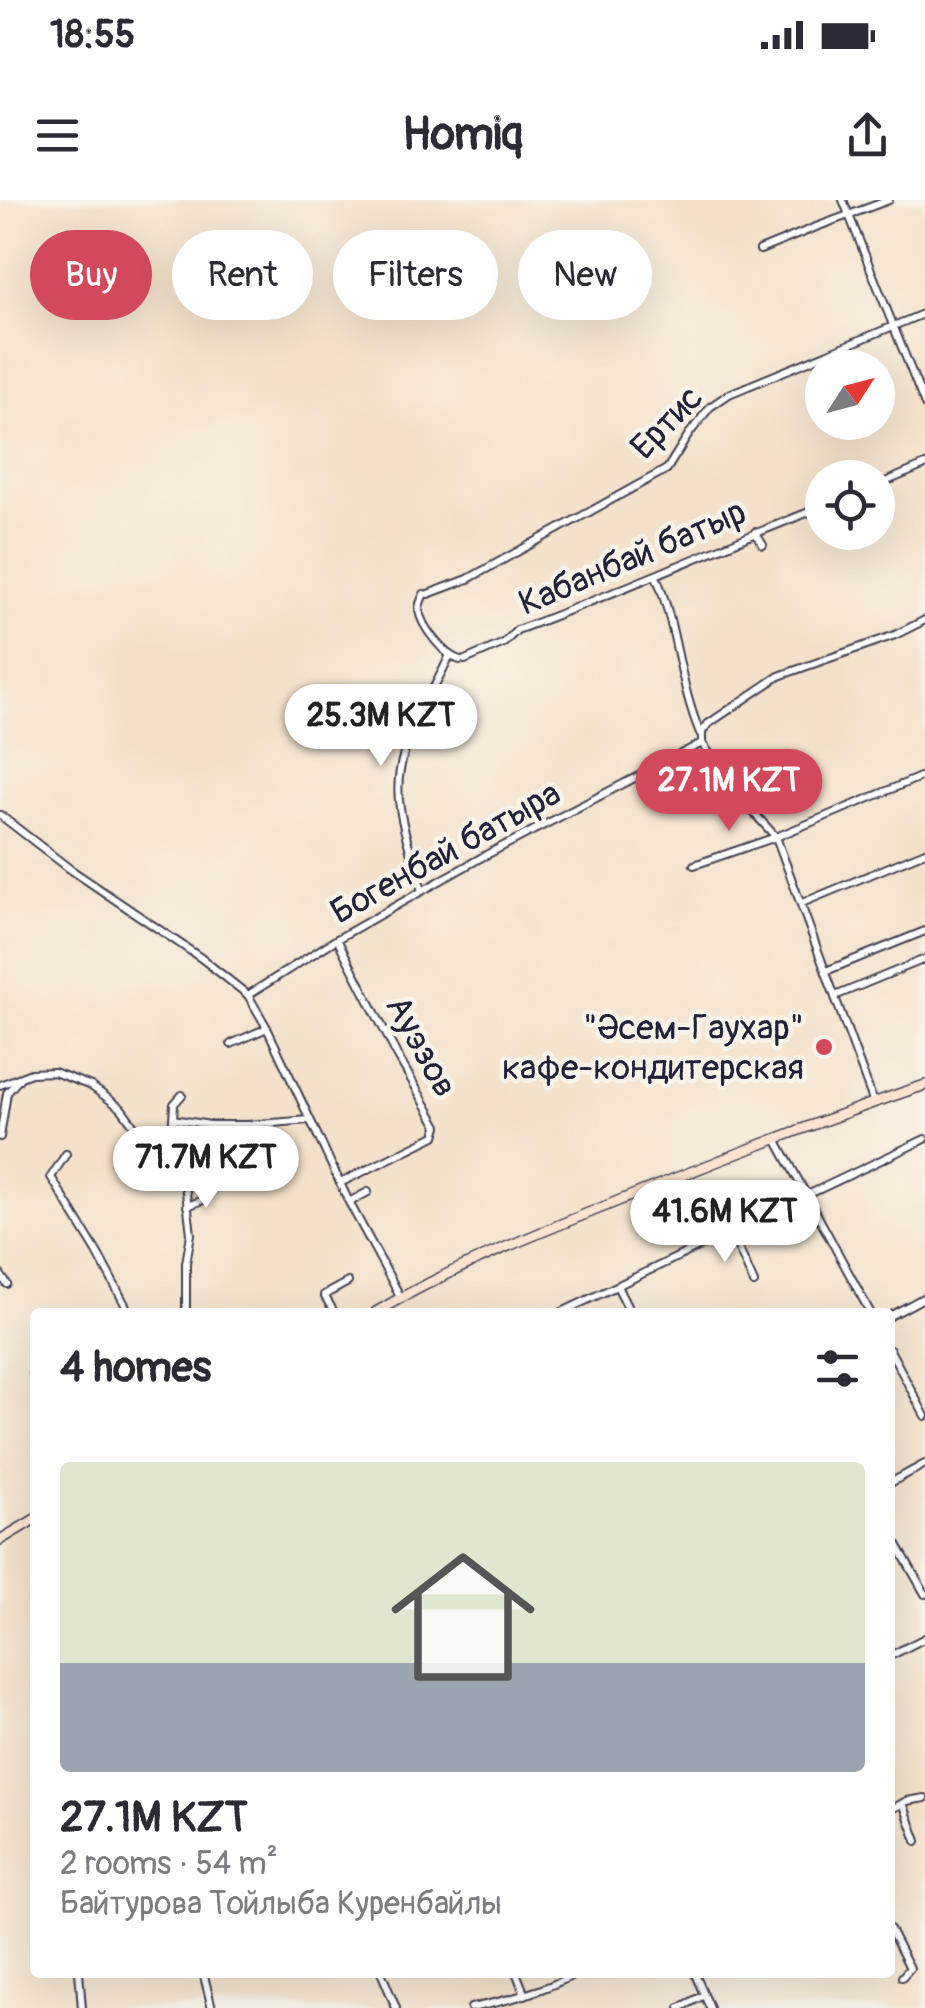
<!DOCTYPE html>
<meta charset="utf-8">
<style>
:root{--surface:#fff;--page:#f2f2f3;--text:#2b2b33;--muted:#7c7c81;--line:#e1e1e2;--accent:#d1495b}
body{margin:0;font-family:Pangolin,sans-serif;background:var(--page);color:var(--text);height:100vh;display:flex;flex-direction:column;font-size:38px;white-space:nowrap}
*{box-sizing:border-box;margin:0}
p{font-size:32px;color:var(--muted)}
.icon{flex:none;width:55px;height:55px;fill:none;stroke:currentColor;stroke-width:2;stroke-linecap:round;stroke-linejoin:round}
.map{position:relative;flex:1;overflow:hidden}
.drawer{position:absolute;left:30px;top:1108px;width:865px;height:670px;display:flex;flex-direction:column;background:var(--surface);border-radius:10px;box-shadow:0 10px 40px #0002}
.drawer>*{flex:none}
.top-card{position:absolute;left:30px;top:30px;width:865px;height:90px;display:flex;gap:20px}
.needle{width:65px;rotate:54deg}
.controls{position:absolute;left:805px;top:150px;display:grid;gap:20px}
.controls a{display:grid;place-items:center;width:90px;height:90px;border-radius:50%;background:var(--surface);box-shadow:0 10px 40px #0002;font-size:50px}
.price{position:absolute;translate:-50% -85px;padding:0 22px;border-radius:35px;background:#fff;color:#222;font-size:32px;line-height:65px;filter:drop-shadow(0 2px 5px #0008)}
.price::after{content:'';position:absolute;left:50%;top:60px;width:30px;height:22px;margin-left:-15px;background:inherit;clip-path:polygon(0 0,100% 0,50% 100%)}
.price.active{background:var(--accent);color:#fff}
ul{padding:0;list-style:none}
li{display:grid;align-content:center;gap:20px;height:530px;padding:0 30px}
li+li{border-top:2px solid var(--line)}
li span{display:grid;place-items:center;height:310px;border-radius:10px;color:#555}
li>.icon{margin-inline-start:auto}
span .icon{width:180px;height:180px;fill:#fffc;stroke-width:1}
li b{font-size:42px}
h2{display:flex;justify-content:space-between;align-items:center;height:120px;padding:0 30px;font-size:42px}
.chip{padding:0 35px;border-radius:45px;background:var(--surface);box-shadow:0 10px 40px #0002;font-size:35px;line-height:90px}
.chip.active{background:var(--accent);color:#fff}
.status{display:flex;justify-content:space-between;align-items:center;height:70px;padding:0 50px;background:var(--surface);direction:ltr}
.status svg{height:28px;fill:currentColor}
header{display:flex;justify-content:space-between;align-items:center;height:130px;padding:0 30px;background:var(--surface);font-size:45px;font-weight:700}
.map>svg:first-child{display:block}
.lines{fill:none;stroke-linecap:round;stroke-linejoin:round}
.minor-casing{stroke:#423f50;stroke-width:10}
.secondary-casing{stroke:#423f50;stroke-width:12}
.minor{stroke:#fff;stroke-width:6}
.secondary{stroke:#fde4d1;stroke-width:9}
.poi-dot{fill:#d1495b;stroke:#f7f3e8;stroke-width:4}
.labels{text-anchor:middle;stroke-width:9;stroke-linejoin:round;paint-order:stroke}
.street-label{font-size:35px;fill:#22223b;stroke:#f7f3e8}
.poi-label{font-size:35px;fill:#22223b;stroke:#f7f3e8;text-anchor:end}
</style>
<div class="status"><b>18:55</b><svg viewBox="0 0 49 12"><path d="M0 12V9h3v3zM5 12V6h3v6zM10 12V3h3v9zM15 12V0h3v12zM26 1h20v11H26zM47 4h2v5h-2z"/></svg></div>
<header><svg class="icon" aria-label="menu" viewBox="0 0 24 24"><path d="M4 6h16M4 12h16M4 18h16"/></svg>Homiq<svg class="icon" aria-label="share" viewBox="0 0 24 24"><path d="M12 15V3M7 8l5-5 5 5M5 13v7h14v-7"/></svg></header>
<div class="map">
<svg width="925" height="1808" viewBox="0 0 925 1808">
<rect width="100%" height="100%" fill="#f7f3e8"/>
<filter id="ink" filterUnits="userSpaceOnUse"><feTurbulence type="fractalNoise" baseFrequency=".01" numOctaves="2"/><feDisplacementMap in="SourceGraphic" scale="20" xChannelSelector="R" yChannelSelector="G"/><feConvolveMatrix kernelMatrix="1 2 1 2 8 2 1 2 1" color-interpolation-filters="sRGB"/></filter>
<filter id="wash" filterUnits="userSpaceOnUse"><feTurbulence type="fractalNoise" baseFrequency=".0048" numOctaves="4" result="noise"/><feDisplacementMap in="SourceGraphic" scale="40" xChannelSelector="R" yChannelSelector="G"/><feGaussianBlur stdDeviation="2.25" result="paint"/><feColorMatrix in="noise" values="0 0 0 0 0 0 0 0 0 0 0 0 0 0 0 0 0 1.4 0 .05"/><feComposite in="paint" operator="in"/></filter>
<g filter="url(#wash)">
<rect width="100%" height="100%" fill="#f5e1c9"/>
</g>
<g filter="url(#ink)">
<g class="lines">
<defs>
<g id="minor">
<polyline points="843,0 925,205"/>
<polyline points="760,50 816,27 889,0"/>
<polyline points="878,285 925,265"/>
<polyline points="755,332 763,345"/>
<path d="M 656,376 C 677,427 679,483 700,533"/>
<path d="M 424,394 C 422,398 419,406 419,410 C 421,427 445,456 460,460"/>
<polyline points="428,394 468,379 667,269 689,234 710,207 729,194 925,113"/>
<path d="M 465,460 L 504,443 L 517,430 C 621,392 720,346 822,307"/>
<polyline points="702,543 743,601 776,637 874,903"/>
<polyline points="702,543 702,532 708,524 779,476 895,435 925,420"/>
<polyline points="0,615 70,669 201,758 248,795 266,826 349,1002 401,1098"/>
<polyline points="694,665 776,637 925,575"/>
<path d="M 422,691 C 415,663 404,637 400,608 C 390,552 427,506 449,457"/>
<polyline points="802,703 925,652"/>
<polyline points="337,739 397,855 438,926 435,936 340,983"/>
<polyline points="826,771 925,731"/>
<polyline points="248,795 337,739 484,656 702,543"/>
<polyline points="835,796 925,759"/>
<polyline points="231,844 267,828"/>
<polyline points="0,885 31,873 54,872 91,886 121,908 140,934 180,969 162,982"/>
<polyline points="173,919 174,904 182,895"/>
<polyline points="0,937 7,893 19,879"/>
<polyline points="776,939 870,1112"/>
<polyline points="66,954 51,977 97,1052 129,1112"/>
<polyline points="171,959 173,919 210,925"/>
<polyline points="349,1002 368,992"/>
<polyline points="187,1006 203,1000"/>
<polyline points="731,1031 754,1083"/>
<polyline points="0,1074 7,1084"/>
<polyline points="617,1086 630,1112"/>
<polyline points="186,1112 186,1063 191,1034 184,976 180,969 200,937 211,925 247,925 310,920"/>
<polyline points="334,1112 324,1095 348,1082"/>
<polyline points="562,1112 925,939"/>
<polyline points="890,1116 925,1097"/>
<polyline points="890,1150 925,1216"/>
<polyline points="33,1173 35,1177"/>
<polyline points="890,1283 925,1264"/>
<polyline points="890,1332 925,1394"/>
<polyline points="890,1456 925,1438"/>
<polyline points="903,1603 917,1641"/>
<polyline points="890,1610 907,1601 925,1598"/>
<polyline points="890,1729 910,1768 902,1777"/>
<polyline points="79,1772 82,1808"/>
<polyline points="203,1772 212,1808"/>
<polyline points="381,1772 396,1808"/>
<polyline points="516,1772 525,1795"/>
<polyline points="694,1772 710,1808"/>
<path d="M 471,1808 C 509,1800 545,1791 579,1772"/>
<polyline points="680,1808 702,1796"/>
</g>
<g id="secondary">
<path d="M 376,1112 C 452,1067 536,1034 618,1001 C 720,960 821,920 925,885"/>
<polyline points="0,1340 35,1319"/>
</g>
</defs>
<!-- minor casing -->
<use href="#minor" class="minor-casing"/>
<!-- secondary casing -->
<use href="#secondary" class="secondary-casing"/>
<!-- minor -->
<use href="#minor" class="minor"/>
<!-- secondary -->
<use href="#secondary" class="secondary"/>
</g>
</g>
<!-- markers -->
<circle class="poi-dot" cx="824" cy="847" r="10"/>
<g class="labels">
<!-- street labels -->
<g class="street-label">
<text transform="translate(666 222) rotate(-46)" y="12">Ертис</text>
<text transform="translate(632 357) rotate(-23)" y="12">Кабанбай батыр</text>
<text transform="translate(445 652) rotate(-29)" y="12">Богенбай батыра</text>
<text transform="translate(422 846) rotate(61)" y="12">Ауэзов</text>
</g>
<!-- poi labels -->
<g class="poi-label">
<text x="804" y="839">"Әсем-Гаухар"<tspan x="804" dy="40">кафе-кондитерская</tspan></text>
</g>
</g>
</svg>
<div class="controls">
<a><svg class="needle" viewBox="-14 -14 28 28"><path d="M0-13l5 13h-10z" fill="#e53935"/><path d="M0 13l5-13h-10z" fill="#7c7c81"/></svg></a>
<a><svg class="icon" aria-label="locate" viewBox="0 0 24 24"><circle cx="12" cy="12" r="6"/><path d="M12 2v4M12 18v4M2 12h4M18 12h4"/></svg></a>
</div>
<b class="price" style="left:381px;top:569px">25.3M KZT</b>
<b class="price active" style="left:729px;top:634px">27.1M KZT</b>
<b class="price" style="left:206px;top:1011px">71.7M KZT</b>
<b class="price" style="left:725px;top:1065px">41.6M KZT</b>
<div class="top-card">
<a class="chip active">Buy</a>
<a class="chip">Rent</a>
<a class="chip">Filters</a>
<a class="chip">New</a>
</div>
<section class="drawer">
<h2>4 homes<svg class="icon" aria-label="filters" viewBox="0 0 24 24"><path d="M4 7h16M4 17h16"/><circle cx="9" cy="7" r="2"/><circle cx="15" cy="17" r="2"/></svg></h2>
<ul>
<li><span style="background:linear-gradient(#dfe7d0 65%,#9aa5b1 0)"><svg class="icon" aria-label="home" viewBox="0 0 24 24"><path d="M3 11l9-7 9 7M6 9v11h12V9"/></svg></span><div><b>27.1M KZT</b><p>2 rooms · 54 m²</p><p>Байтурова Тойлыба Куренбайлы</p></div></li>
</ul>
</section>
</div>
